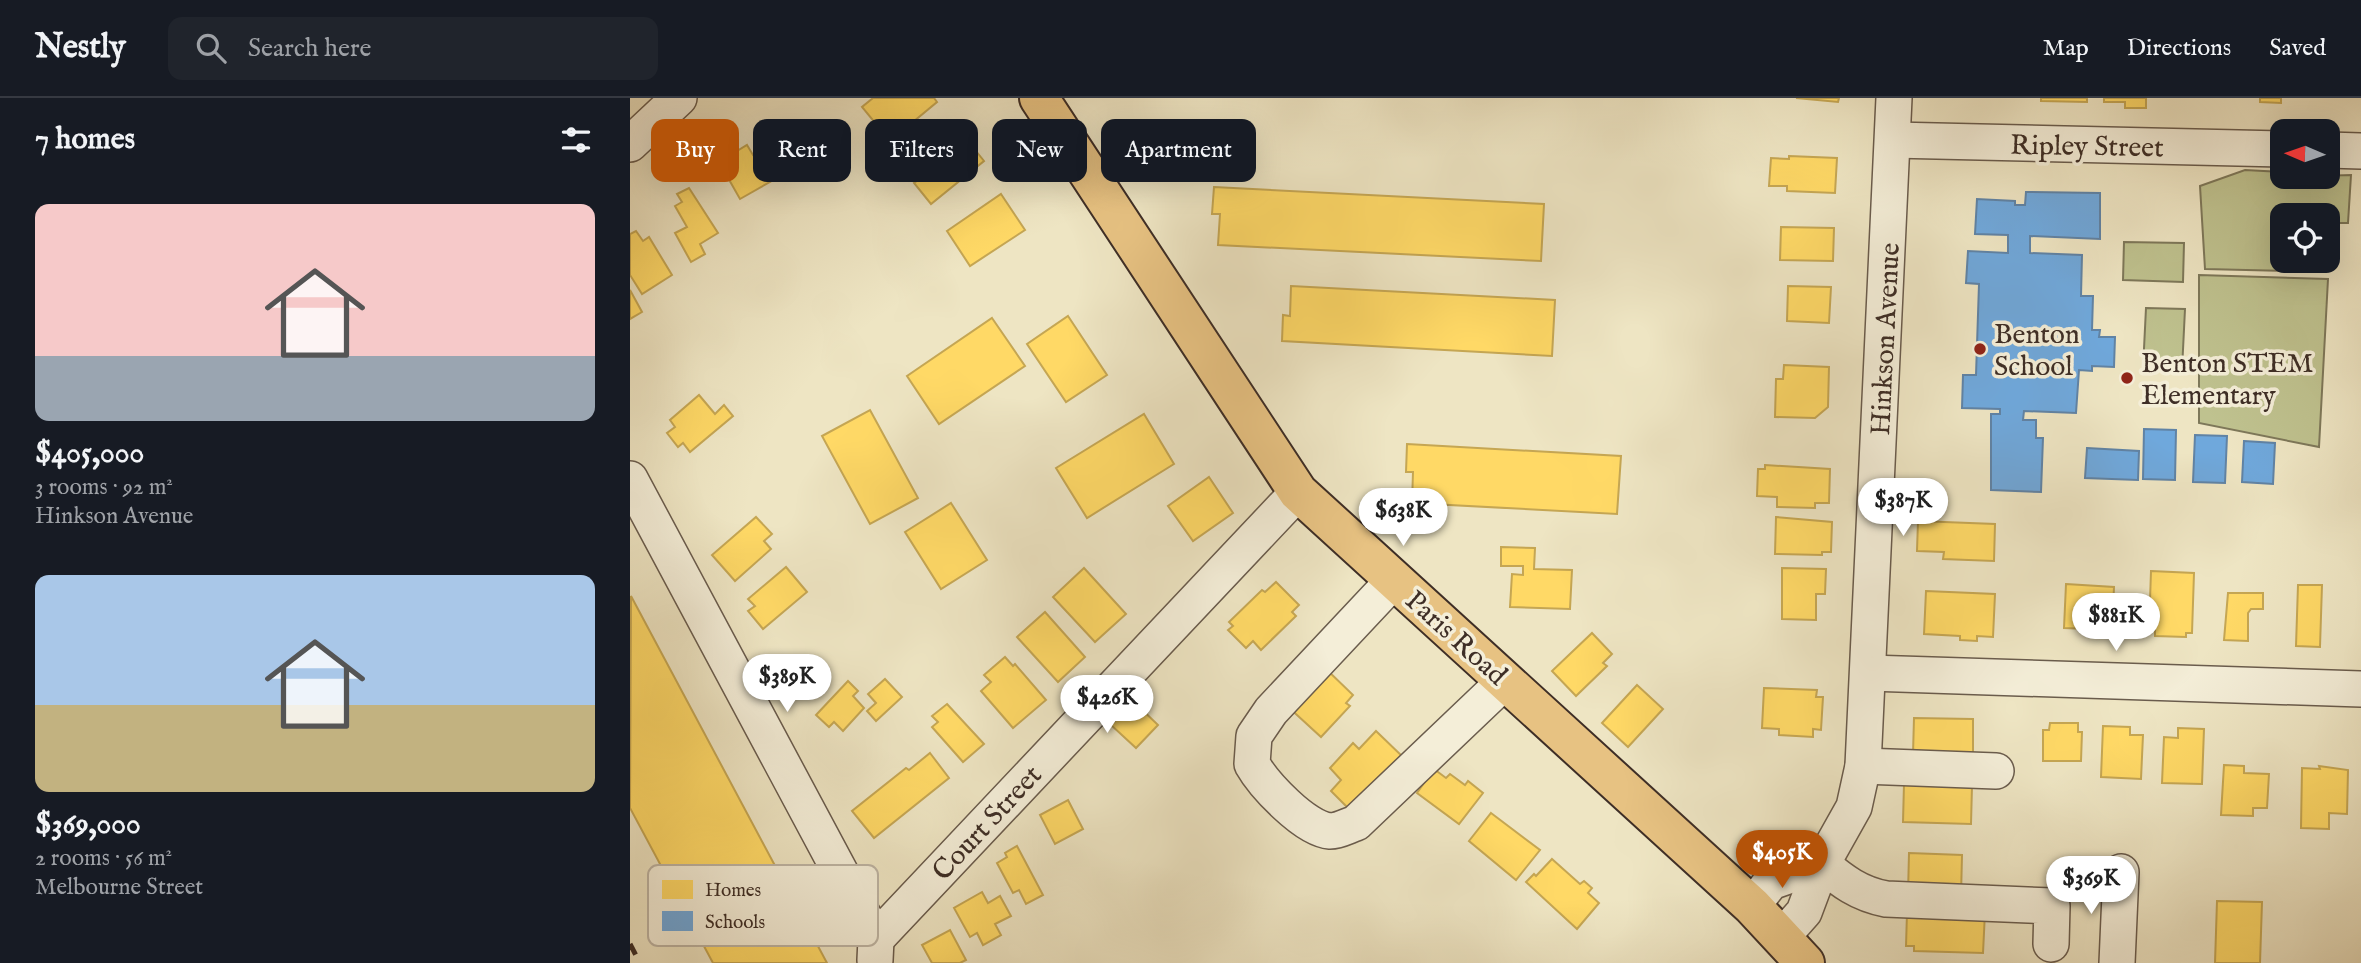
<!DOCTYPE html>
<meta charset="utf-8">
<style>
:root{--surface:#171b24;--page:#20242c;--text:#f1f3f6;--muted:#9ea1a6;--line:#363941;--accent:#b45309}
body{margin:0;font-family:"IM FELL English",serif;background:var(--page);color:var(--text);height:100vh;display:flex;flex-direction:column;font-size:26px;white-space:nowrap}
*{box-sizing:border-box;margin:0}
p{font-size:23px;color:var(--muted)}
.icon{flex:none;width:38px;height:38px;fill:none;stroke:currentColor;stroke-width:2;stroke-linecap:round;stroke-linejoin:round}
.map{position:relative;flex:1;overflow:hidden}
.drawer{display:flex;flex-direction:column;background:var(--surface);width:630px}
.drawer>*{flex:none}
.top-card{position:absolute;left:21px;top:21px;width:665px;height:63px;display:flex;gap:14px}
.needle{width:46px;rotate:272deg}
.buttons{position:absolute;left:1640px;top:21px;display:grid;gap:14px}
.buttons a{display:grid;place-items:center;width:70px;height:70px;border-radius:14px;background:var(--surface);box-shadow:0 7px 28px #0002;font-size:35px}
.price{position:absolute;translate:-50% -60px;padding:0 16px;border-radius:24px;background:#fff;color:#222;font-size:23px;line-height:46px;filter:drop-shadow(0 2px 4px #0008)}
.price::after{content:'';position:absolute;left:50%;top:42px;width:21px;height:16px;margin-left:-10px;background:inherit;clip-path:polygon(0 0,100% 0,50% 100%)}
.price.selected{background:var(--accent);color:#fff}
ul{padding:0;list-style:none}
li{display:grid;align-content:center;gap:14px;height:371px;padding:0 35px}
li span{display:grid;place-items:center;height:217px;border-radius:14px;color:#555}
li>.icon{margin-inline-start:auto}
span .icon{width:126px;height:126px;fill:#fffc;stroke-width:1}
li b{font-size:30px}
h2{display:flex;justify-content:space-between;align-items:center;height:84px;padding:0 35px;font-size:30px}
.chip{padding:0 24px;border-radius:14px;background:var(--surface);box-shadow:0 7px 28px #0002;font-size:24px;line-height:63px}
.chip.selected{background:var(--accent);color:#fff}
header{display:flex;align-items:center;gap:42px;box-sizing:border-box;height:98px;padding:0 35px;background:var(--surface);border-bottom:2px solid var(--line)}
header strong{font-size:33px}
nav{display:flex;gap:38px;margin-inline-start:auto;font-size:24px}
.search{width:490px;height:63px;background:var(--page);display:flex;align-items:center;gap:18px;box-sizing:border-box;padding:0 24px;border-radius:14px;color:var(--muted);font-size:26px}
main{display:flex;flex:1;min-height:0}
.map>svg:first-child{display:block}
.green{fill:#bfc28f;stroke:#7e785a;stroke-width:2}
.homes{fill:#ffd966;stroke:#c5a653;stroke-width:2}
.schools{fill:#6fa8dc;stroke:#6083a5;stroke-width:2}
.lines{fill:none;stroke-linecap:round;stroke-linejoin:round}
.minor-casing{stroke:#6a5c4d;stroke-width:38}
.major-casing{stroke:#3e2e26;stroke-width:42}
.minor{stroke:#f4eed8;stroke-width:35}
.major{stroke:#e7c282;stroke-width:38}
.rail{stroke:#3e2e26;stroke-width:5;stroke-dasharray:12 12;stroke-linecap:butt}
.poi-dot{fill:#8f2418;stroke:#f4eed8;stroke-width:2.5}
.labels{text-anchor:middle;stroke-width:7;stroke-linejoin:round;paint-order:stroke}
.street-label{font-size:28px;fill:#3e2e26;stroke:#f4eed8}
.poi-label{font-size:28px;fill:#3e2e26;stroke:#f4eed8;text-anchor:start}
.key{fill:#f4eed8;stroke:#bdb4a3;stroke-width:2}
.key-label{font-size:19px;fill:#3e2e26}
</style>
<header>
<strong>Nestly</strong>
<div class="search"><svg class="icon" aria-label="search" viewBox="0 0 24 24"><circle cx="10" cy="10" r="6"/><path d="M15 15l6 6"/></svg>Search here</div>
<nav><a>Map</a><a>Directions</a><a>Saved</a></nav>
</header>
<main>
<section class="drawer">
<h2>7 homes<svg class="icon" aria-label="filters" viewBox="0 0 24 24"><path d="M4 7h16M4 17h16"/><circle cx="9" cy="7" r="2"/><circle cx="15" cy="17" r="2"/></svg></h2>
<ul>
<li><span style="background:linear-gradient(#f6c9c9 70%,#9aa5b1 0)"><svg class="icon" aria-label="home" viewBox="0 0 24 24"><path d="M3 11l9-7 9 7M6 9v11h12V9"/></svg></span><div><b>$405,000</b><p>3 rooms · 92 m²</p><p>Hinkson Avenue</p></div></li>
<li><span style="background:linear-gradient(#a9c7e8 60%,#c2b280 0)"><svg class="icon" aria-label="home" viewBox="0 0 24 24"><path d="M3 11l9-7 9 7M6 9v11h12V9"/></svg></span><div><b>$369,000</b><p>2 rooms · 56 m²</p><p>Melbourne Street</p></div></li>
</ul>
</section>
<div class="map">
<svg width="1731" height="865" viewBox="0 0 1731 865">
<rect width="100%" height="100%" fill="#eee5c3"/>
<filter id="stains"><feTurbulence type="fractalNoise" baseFrequency=".00286" numOctaves="4"/><feColorMatrix values="0 0 0 0 .2 0 0 0 0 .09 0 0 0 0 .02 0 0 0 .5 -.17"/></filter>
<radialGradient id="worn" r=".72"><stop offset=".6" stop-color="#630" stop-opacity="0"/><stop offset="1" stop-color="#630" stop-opacity=".3"/></radialGradient>
<!-- green -->
<g class="green">
<polygon points="1615,72 1652,74 1652,79 1721,77 1718,125 1700,125 1698,156 1698,117 1652,117 1652,163 1697,163 1696,174 1575,171 1570,88"/>
<polygon points="1494,144 1554,145 1553,184 1493,182"/>
<polygon points="1569,177 1698,181 1689,349 1569,325"/>
<polygon points="1516,210 1555,211 1552,272 1513,271"/>
</g>
<!-- homes -->
<g class="homes">
<polygon points="243,0 304,0 307,4 260,43 232,9"/>
<polygon points="1166,0 1209,0 1208,4"/>
<polygon points="1411,0 1457,0 1457,4 1411,3"/>
<polygon points="1474,0 1516,0 1516,10 1495,10 1495,4 1474,4"/>
<polygon points="1630,0 1651,0 1651,5 1630,4"/>
<polygon points="326,28 354,63 301,106 284,85 288,82 276,68"/>
<polygon points="117,47 123,57 130,53 145,81 110,101 89,64"/>
<polygon points="1159,58 1207,60 1205,95 1157,93 1157,88 1139,88 1141,60 1159,61"/>
<polygon points="584,89 914,106 911,163 588,147 590,116 582,116"/>
<polygon points="59,90 88,135 70,146 75,156 61,164 45,135 57,129 45,108 52,104 47,96"/>
<polygon points="371,96 395,132 340,168 317,133"/>
<polygon points="1151,129 1204,130 1203,163 1150,162"/>
<polygon points="6,133 13,143 19,139 42,177 12,196 0,177 0,136"/>
<polygon points="661,188 925,202 922,258 652,243 653,217 660,218"/>
<polygon points="1158,188 1201,189 1199,225 1157,223"/>
<polygon points="0,192 12,214 0,221"/>
<polygon points="438,218 477,277 436,304 397,246"/>
<polygon points="362,220 395,268 309,326 277,278"/>
<polygon points="1154,267 1199,269 1198,309 1185,320 1145,319 1146,281 1153,281"/>
<polygon points="69,297 85,316 94,307 103,318 60,354 53,345 48,349 37,335 45,329 40,322"/>
<polygon points="240,312 288,400 240,426 192,338"/>
<polygon points="514,316 544,366 457,420 426,370"/>
<polygon points="777,346 991,358 987,416 782,405 783,374 776,374"/>
<polygon points="1135,367 1200,371 1199,405 1185,405 1185,410 1147,409 1147,399 1127,398 1128,371 1135,371"/>
<polygon points="579,379 603,415 563,443 538,408"/>
<polygon points="321,405 357,462 311,491 275,434"/>
<polygon points="126,419 142,436 134,443 141,451 105,483 82,457"/>
<polygon points="1146,419 1202,424 1201,454 1192,454 1192,457 1145,456"/>
<polygon points="1288,423 1365,426 1364,463 1313,461 1314,454 1287,453"/>
<polygon points="871,449 905,450 904,471 942,472 940,511 880,509 882,476 893,477 893,468 871,468"/>
<polygon points="156,469 177,494 133,531 118,513 125,508 118,501"/>
<polygon points="454,470 496,516 465,544 423,499"/>
<polygon points="1152,470 1196,471 1195,496 1186,496 1186,522 1152,521"/>
<polygon points="1521,473 1564,475 1562,535 1556,535 1556,539 1525,538 1525,532 1519,532"/>
<polygon points="646,484 669,507 662,514 666,518 631,552 623,543 616,550 598,532 603,528 599,524 632,492 635,494"/>
<polygon points="1436,486 1484,489 1482,532 1434,530"/>
<polygon points="1668,487 1692,487 1690,549 1666,548"/>
<polygon points="1296,493 1365,496 1363,539 1347,538 1347,543 1330,542 1330,538 1294,536"/>
<polygon points="1598,495 1633,495 1633,511 1621,511 1618,515 1618,543 1594,542"/>
<polygon points="1,498 197,865 83,865 0,710"/>
<polygon points="415,514 455,559 428,584 387,539"/>
<polygon points="962,535 982,556 973,565 977,568 946,598 922,573"/>
<polygon points="375,559 383,568 385,566 416,602 383,630 351,593 361,584 354,577"/>
<polygon points="694,569 723,597 716,605 720,608 691,639 655,606"/>
<polygon points="255,581 272,599 246,623 237,613 246,605 238,596"/>
<polygon points="218,583 228,593 223,598 234,610 213,633 204,624 199,629 186,617"/>
<polygon points="1007,587 1033,611 998,649 972,625"/>
<polygon points="1134,590 1187,592 1186,599 1193,599 1191,632 1183,631 1183,639 1149,637 1149,631 1132,630"/>
<polygon points="503,603 528,627 506,650 481,627"/>
<polygon points="317,606 354,646 333,664 302,629 308,624 302,618"/>
<polygon points="1284,620 1343,621 1343,657 1283,656"/>
<polygon points="1420,625 1448,625 1448,634 1452,634 1451,663 1413,663 1413,632 1419,632"/>
<polygon points="1473,628 1500,629 1500,637 1513,637 1511,681 1471,679"/>
<polygon points="1548,630 1574,631 1572,686 1532,685 1534,639 1548,640"/>
<polygon points="746,633 775,661 719,711 701,693 711,682 700,670 723,645 729,651"/>
<polygon points="300,655 319,680 244,740 222,713 276,670 279,672"/>
<polygon points="1594,667 1614,668 1614,675 1639,676 1637,710 1623,710 1623,718 1591,717"/>
<polygon points="1689,668 1718,672 1717,716 1699,715 1699,731 1671,730 1672,670 1690,671"/>
<polygon points="804,671 816,680 820,676 835,687 838,683 853,695 829,726 787,695"/>
<polygon points="1274,686 1342,688 1341,726 1273,724"/>
<polygon points="438,702 453,731 425,746 410,717"/>
<polygon points="861,715 910,752 886,782 839,743"/>
<polygon points="387,748 413,797 396,806 389,792 383,795 367,765 377,759 375,755"/>
<polygon points="1279,755 1332,757 1331,798 1278,796"/>
<polygon points="922,761 950,786 954,783 962,790 958,795 969,805 947,831 896,784 904,776 906,778"/>
<polygon points="352,794 358,805 370,798 381,818 365,826 371,837 353,847 347,835 340,839 324,810"/>
<polygon points="1587,803 1632,804 1630,865 1585,865"/>
<polygon points="1355,814 1353,855 1284,853 1284,848 1276,848 1277,815"/>
<polygon points="320,832 336,862 330,865 302,865 292,847"/>
</g>
<!-- schools -->
<g class="schools">
<polygon points="1396,94 1470,95 1470,141 1400,138 1400,155 1452,157 1451,198 1463,198 1462,232 1470,232 1469,239 1485,239 1484,269 1462,268 1462,273 1449,272 1446,315 1394,313 1393,322 1406,322 1406,340 1413,340 1411,394 1361,392 1361,316 1370,316 1370,311 1332,310 1333,277 1346,277 1349,186 1336,185 1338,153 1378,155 1378,137 1345,136 1347,101 1385,103 1385,107 1395,107"/>
<polygon points="1514,331 1546,332 1545,382 1513,381"/>
<polygon points="1565,337 1597,338 1595,385 1563,384"/>
<polygon points="1614,343 1645,345 1643,386 1612,384"/>
<polygon points="1457,350 1509,353 1508,382 1455,380"/>
</g>
<g class="lines">
<defs>
<g id="minor">
<polyline points="1263,42 1652,51"/>
<polyline points="0,46 49,0"/>
<polyline points="1698,52 1731,53"/>
<polyline points="0,381 246,841 245,862"/>
<path d="M 764,482 L 641,613 L 624,638 L 622,666 C 634,687 675,731 700,733 C 709,733 717,728 726,725 L 875,583"/>
<polyline points="1239,575 1731,591"/>
<polyline points="1233,668 1366,673"/>
<polyline points="1122,808 1141,784 1192,766 1224,709 1233,668 1264,0"/>
<path d="M 1151,840 L 1174,814 L 1192,766 C 1212,783 1229,796 1256,801 L 1422,808 L 1421,846"/>
<polyline points="246,841 668,394"/>
<polyline points="1487,865 1491,774"/>
</g>
<polyline id="major" points="409,0 668,394 1122,808 1175,865"/>
</defs>
<!-- minor casing -->
<use href="#minor" class="minor-casing"/>
<!-- major casing -->
<use href="#major" class="major-casing"/>
<!-- minor -->
<use href="#minor" class="minor"/>
<!-- major -->
<use href="#major" class="major"/>
<!-- rail -->
<polyline class="rail" points="0,846 10,865"/>
</g>
<!-- markers -->
<g class="poi-dot">
<circle cx="1350" cy="251" r="7"/>
<circle cx="1497" cy="280" r="7"/>
</g>
<g class="labels">
<!-- street labels -->
<g class="street-label">
<text transform="translate(1457 47) rotate(1)" y="10">Ripley Street</text>
<text transform="translate(1254 241) rotate(-87)" y="10">Hinkson Avenue</text>
<text transform="translate(827 539) rotate(42)" y="10">Paris Road</text>
<text transform="translate(356 724) rotate(-47)" y="10">Court Street</text>
</g>
<!-- poi labels -->
<g class="poi-label">
<text x="1364" y="245">Benton<tspan x="1364" dy="32">School</tspan></text>
<text x="1511" y="274">Benton STEM<tspan x="1511" dy="32">Elementary</tspan></text>
</g>
</g>
<!-- legend -->
<rect x="18" y="767" width="230" height="81" rx="10" class="key"/>
<rect x="32" y="782" width="31" height="19" fill="#ffd966"/>
<rect x="32" y="813" width="31" height="20" fill="#6fa8dc"/>
<g class="key-label">
<text x="75" y="798">Homes</text>
<text x="75" y="830">Schools</text>
</g>
<rect width="100%" height="100%" filter="url(#stains)"/>
<rect width="100%" height="100%" fill="url(#worn)"/>
</svg>
<div class="buttons">
<a><svg class="needle" viewBox="-14 -14 28 28"><path d="M0-13l5 13h-10z" fill="#e53935"/><path d="M0 13l5-13h-10z" fill="#9ea1a6"/></svg></a>
<a><svg class="icon" aria-label="locate" viewBox="0 0 24 24"><circle cx="12" cy="12" r="6"/><path d="M12 2v4M12 18v4M2 12h4M18 12h4"/></svg></a>
</div>
<b class="price" style="left:1273px;top:440px">$387K</b>
<b class="price" style="left:773px;top:450px">$638K</b>
<b class="price" style="left:1486px;top:555px">$881K</b>
<b class="price" style="left:157px;top:616px">$389K</b>
<b class="price" style="left:477px;top:637px">$426K</b>
<b class="price selected" style="left:1152px;top:792px">$405K</b>
<b class="price" style="left:1461px;top:818px">$369K</b>
<div class="top-card">
<a class="chip selected">Buy</a>
<a class="chip">Rent</a>
<a class="chip">Filters</a>
<a class="chip">New</a>
<a class="chip">Apartment</a>
</div>
</div>
</main>
